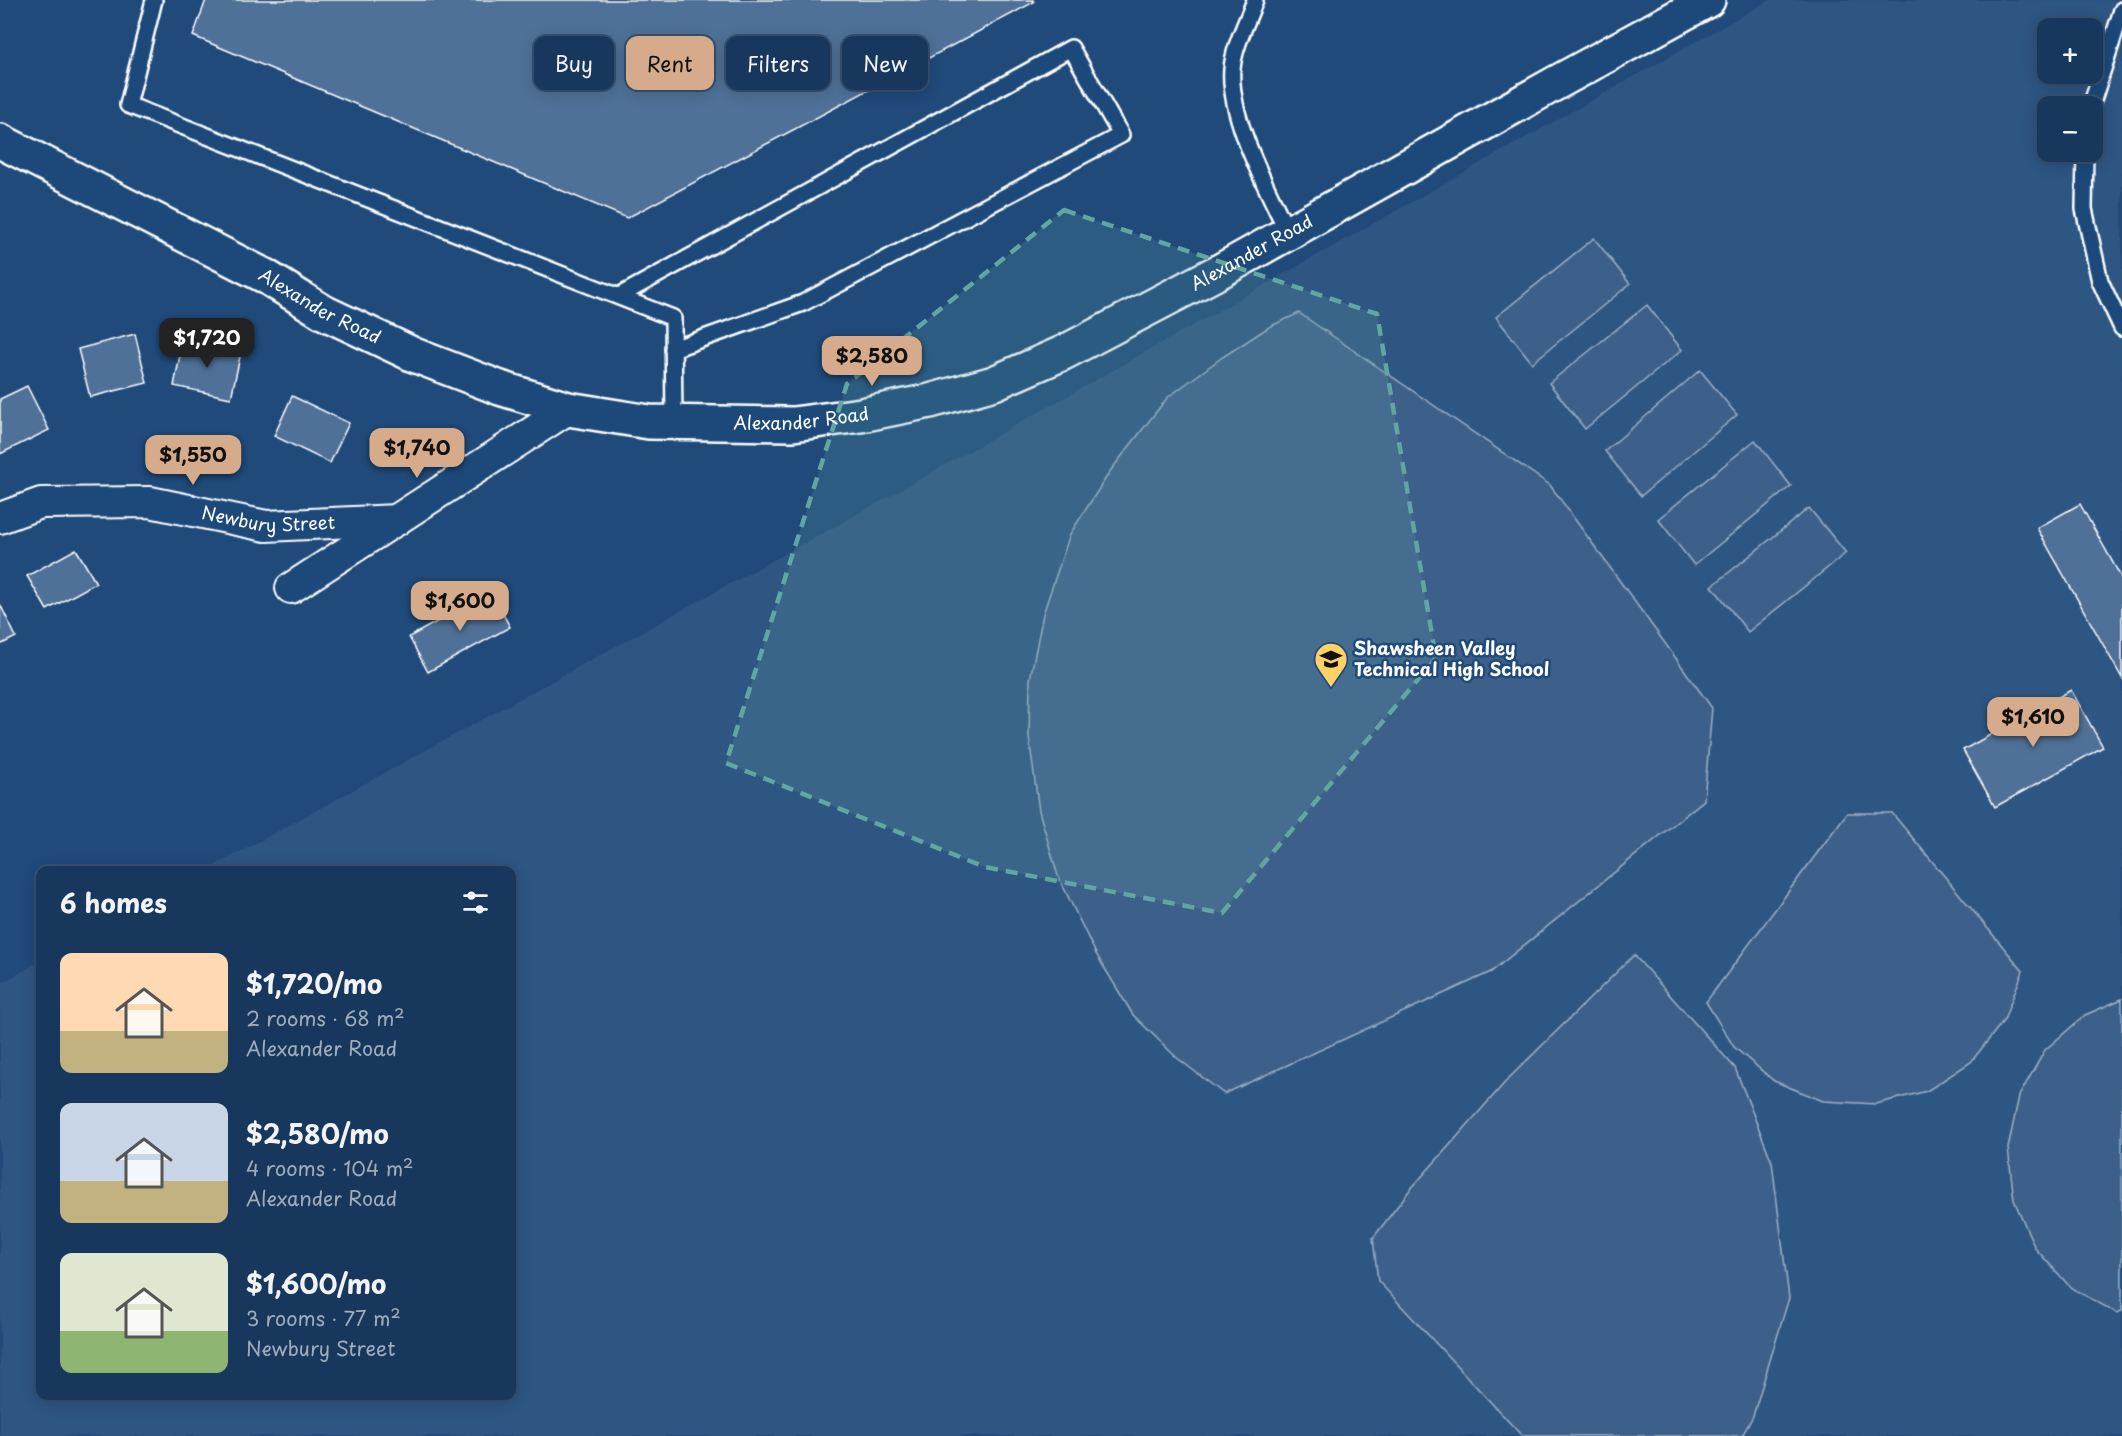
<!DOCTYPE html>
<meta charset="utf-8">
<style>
:root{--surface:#17385c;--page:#244365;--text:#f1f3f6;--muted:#9eacbb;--line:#365272;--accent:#d6ab8b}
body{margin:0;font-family:"Playpen Sans",sans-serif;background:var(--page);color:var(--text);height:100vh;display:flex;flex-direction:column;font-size:22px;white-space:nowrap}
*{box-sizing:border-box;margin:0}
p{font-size:20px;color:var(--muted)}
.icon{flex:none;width:33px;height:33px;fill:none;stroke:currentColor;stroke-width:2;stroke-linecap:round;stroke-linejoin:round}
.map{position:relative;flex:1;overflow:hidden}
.details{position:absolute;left:36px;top:866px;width:480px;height:534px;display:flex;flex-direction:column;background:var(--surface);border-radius:12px;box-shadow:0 3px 15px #0003,0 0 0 2px var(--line)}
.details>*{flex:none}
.banner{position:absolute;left:534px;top:36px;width:570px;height:54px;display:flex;gap:12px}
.tools{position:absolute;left:2037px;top:18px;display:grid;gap:12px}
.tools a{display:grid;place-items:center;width:66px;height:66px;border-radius:12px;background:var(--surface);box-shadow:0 3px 15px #0003,0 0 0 2px var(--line);font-size:30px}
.price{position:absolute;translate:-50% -51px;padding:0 14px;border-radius:12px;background:var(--accent);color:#111;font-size:20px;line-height:39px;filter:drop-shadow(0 2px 3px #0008)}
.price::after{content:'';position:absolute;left:50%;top:36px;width:18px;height:14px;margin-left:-9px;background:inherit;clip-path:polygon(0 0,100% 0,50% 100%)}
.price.active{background:#222;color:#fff}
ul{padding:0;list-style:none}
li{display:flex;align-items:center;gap:18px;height:150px;padding:0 24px}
li span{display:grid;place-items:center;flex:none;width:168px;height:120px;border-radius:12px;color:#555}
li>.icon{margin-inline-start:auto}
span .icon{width:72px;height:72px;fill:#fffc;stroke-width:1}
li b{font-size:26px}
h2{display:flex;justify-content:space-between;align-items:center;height:72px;padding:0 24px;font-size:26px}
.pill{padding:0 21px;border-radius:12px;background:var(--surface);box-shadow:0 3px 15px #0003,0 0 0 2px var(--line);font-size:21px;line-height:54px}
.pill.active{background:var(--accent);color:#111}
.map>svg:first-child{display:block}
.built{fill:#2e5683;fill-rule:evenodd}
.green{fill:#3c618b;stroke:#9eb0c5;stroke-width:1.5}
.building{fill:#507197;stroke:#fff;stroke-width:1.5}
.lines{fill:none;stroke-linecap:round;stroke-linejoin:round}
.lane-casing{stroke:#fff;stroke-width:20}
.street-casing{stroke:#fff;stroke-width:34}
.secondary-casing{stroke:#fff;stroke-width:38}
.lane{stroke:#1f4a7a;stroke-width:15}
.street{stroke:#1f4a7a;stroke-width:30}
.secondary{stroke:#1f4a7a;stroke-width:33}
.marked{fill:#63a6a1;fill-opacity:0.2;stroke:#63a6a1;stroke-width:4.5;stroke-dasharray:12 8;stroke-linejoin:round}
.labels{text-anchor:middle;stroke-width:5;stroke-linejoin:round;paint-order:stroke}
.street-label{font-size:18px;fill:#fff;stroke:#1f4a7a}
.poi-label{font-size:18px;font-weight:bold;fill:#fff;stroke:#1f4a7a;text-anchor:start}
</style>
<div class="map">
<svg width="2122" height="1436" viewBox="0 0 2122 1436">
<rect width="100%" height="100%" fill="#1f4a7a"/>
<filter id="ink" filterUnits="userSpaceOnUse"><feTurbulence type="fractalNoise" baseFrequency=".0167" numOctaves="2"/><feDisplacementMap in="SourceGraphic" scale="12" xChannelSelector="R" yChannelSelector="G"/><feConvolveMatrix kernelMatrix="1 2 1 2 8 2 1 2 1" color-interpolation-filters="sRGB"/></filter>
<g filter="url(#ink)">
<!-- built -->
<path class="built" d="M 1770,0 L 2122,0 L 2122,1436 L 0,1436 L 0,984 L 40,961 L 40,1395 L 512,1395 L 512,870 L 207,870 L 872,506 ZM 2048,28 L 2092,28 L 2092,74 L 2048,74 ZM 2048,106 L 2092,106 L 2092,152 L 2048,152 Z"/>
<!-- green -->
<g class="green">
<polygon points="1594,238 1630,284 1532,363 1496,317"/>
<polygon points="1647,305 1682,350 1585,429 1549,383"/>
<polygon points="1299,313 1550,485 1712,708 1704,800 1491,972 1224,1094 1176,1057 1133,1015 1096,954 1058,876 1039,811 1029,737 1030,679 1043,614 1070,534 1111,470 1167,398 1221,358 1269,327"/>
<polygon points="1700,370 1737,415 1641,496 1605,451"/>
<polygon points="1755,440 1791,486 1694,565 1658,519"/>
<polygon points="1809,508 1846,553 1748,632 1712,586"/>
<polygon points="1847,813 1892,813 2023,971 2004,1020 1971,1062 1927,1091 1876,1104 1823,1101 1774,1081 1734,1047 1706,1002"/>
<polygon points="1634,955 1735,1068 1772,1162 1789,1298 1753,1416 1742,1436 1522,1436 1378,1281 1373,1238 1409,1191 1509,1078"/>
<polygon points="2122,999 2122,1311 2117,1313 2071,1288 2035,1248 2014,1200 2008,1148 2019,1096 2045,1050 2085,1015"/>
</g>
<!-- building -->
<g class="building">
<polygon points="206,0 1033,0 1034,2 627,218 193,36"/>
<polygon points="135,334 147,383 90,397 78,349"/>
<polygon points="183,340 241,352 231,398 174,386"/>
<polygon points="27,386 49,430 0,454 0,399"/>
<polygon points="292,396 349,423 330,463 274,436"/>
<polygon points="2080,504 2122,579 2122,678 2037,528"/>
<polygon points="76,549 96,583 47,610 27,576"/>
<polygon points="491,592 510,627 428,672 409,637"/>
<polygon points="0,604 16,637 0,645"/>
<polygon points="2071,690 2103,747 1995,807 1963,750"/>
</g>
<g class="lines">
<defs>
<g id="lane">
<polyline points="154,0 128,105 673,318 674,423"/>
<path d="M 1255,0 C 1247,22 1234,46 1232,69 C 1228,117 1268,190 1288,233"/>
<polyline points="2091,106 2122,10"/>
<polyline points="2085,152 2084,209 2100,281 2122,328"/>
<polyline points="619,296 1071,48 1121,135 803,303 673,349"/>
</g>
<g id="street">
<path id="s1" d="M 0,518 L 41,503 L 150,502 L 266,526 L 397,520"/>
<polyline points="291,588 568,409"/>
</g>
<g id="secondary">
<path id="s2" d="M 0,141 L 265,276 L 323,312 L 414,355 L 500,388 L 568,409 L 649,422 L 793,424 L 861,415 L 930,401 L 994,383 L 1063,353 L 1220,271 L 1556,83 L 1708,0"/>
</g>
</defs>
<!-- lane casing -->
<use href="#lane" class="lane-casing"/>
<!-- street casing -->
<use href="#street" class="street-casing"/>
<!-- secondary casing -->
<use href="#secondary" class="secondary-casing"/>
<!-- lane -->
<use href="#lane" class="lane"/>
<!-- street -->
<use href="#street" class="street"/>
<!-- secondary -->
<use href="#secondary" class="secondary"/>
</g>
</g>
<!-- marked area -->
<path class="marked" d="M 1064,210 L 1377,314 L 1436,658 L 1222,913 L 985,867 L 726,763 L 847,384 Z"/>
<!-- icons -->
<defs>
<symbol id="school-pin" viewBox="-11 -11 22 30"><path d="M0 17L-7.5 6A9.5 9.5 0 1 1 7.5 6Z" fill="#ffd166" stroke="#1f4a7a"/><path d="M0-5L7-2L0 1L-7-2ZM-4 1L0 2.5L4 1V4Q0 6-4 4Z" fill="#111"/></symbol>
</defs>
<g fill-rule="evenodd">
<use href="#school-pin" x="1312" y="640" width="38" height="52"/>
</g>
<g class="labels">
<!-- street labels -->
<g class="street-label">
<text dy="6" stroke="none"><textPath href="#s2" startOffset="1350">Alexander Road</textPath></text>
<text dy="6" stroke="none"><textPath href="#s2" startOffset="360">Alexander Road</textPath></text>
<text dy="6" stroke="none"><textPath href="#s2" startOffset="864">Alexander Road</textPath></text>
<text dy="6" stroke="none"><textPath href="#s1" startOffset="273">Newbury Street</textPath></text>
</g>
<!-- poi labels -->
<g class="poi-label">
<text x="1354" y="655">Shawsheen Valley<tspan x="1354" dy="21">Technical High School</tspan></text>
</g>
</g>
</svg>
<div class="tools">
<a>+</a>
<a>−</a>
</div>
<b class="price active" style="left:207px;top:369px">$1,720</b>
<b class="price" style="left:872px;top:387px">$2,580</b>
<b class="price" style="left:417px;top:479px">$1,740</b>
<b class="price" style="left:193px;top:486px">$1,550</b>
<b class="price" style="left:460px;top:632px">$1,600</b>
<b class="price" style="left:2033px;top:748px">$1,610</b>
<div class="banner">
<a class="pill">Buy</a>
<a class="pill active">Rent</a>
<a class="pill">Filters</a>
<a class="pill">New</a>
</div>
<section class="details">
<h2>6 homes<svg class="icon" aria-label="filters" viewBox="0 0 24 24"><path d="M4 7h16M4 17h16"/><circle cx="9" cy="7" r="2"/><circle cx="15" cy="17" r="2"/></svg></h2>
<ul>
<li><span style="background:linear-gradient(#ffd9b3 65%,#c2b280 0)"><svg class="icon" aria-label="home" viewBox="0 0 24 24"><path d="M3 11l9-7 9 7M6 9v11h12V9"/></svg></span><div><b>$1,720/mo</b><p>2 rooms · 68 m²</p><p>Alexander Road</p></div></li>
<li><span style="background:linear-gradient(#c9d6e8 65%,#c2b280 0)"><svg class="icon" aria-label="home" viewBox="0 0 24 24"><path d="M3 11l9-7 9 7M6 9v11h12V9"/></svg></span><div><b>$2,580/mo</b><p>4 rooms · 104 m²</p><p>Alexander Road</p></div></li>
<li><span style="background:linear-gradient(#dfe7d0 65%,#8fb573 0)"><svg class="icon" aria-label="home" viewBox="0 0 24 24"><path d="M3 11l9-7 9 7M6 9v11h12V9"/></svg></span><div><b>$1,600/mo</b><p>3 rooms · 77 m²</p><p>Newbury Street</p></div></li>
</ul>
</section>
</div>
